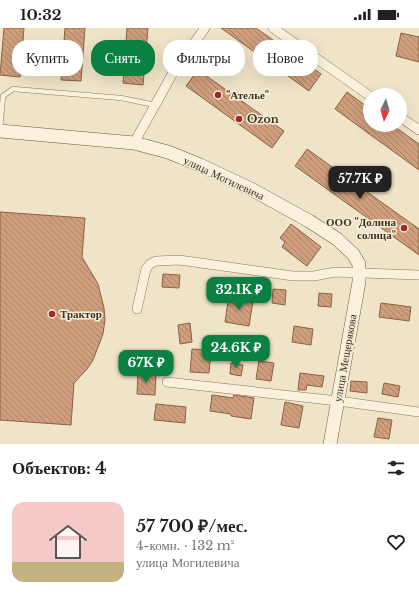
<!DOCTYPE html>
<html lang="ru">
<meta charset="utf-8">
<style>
:root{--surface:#fff;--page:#f2f2f2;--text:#202124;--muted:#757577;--accent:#0b8043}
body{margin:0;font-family:"Libre Baskerville",serif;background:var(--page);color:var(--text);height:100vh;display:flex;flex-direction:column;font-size:15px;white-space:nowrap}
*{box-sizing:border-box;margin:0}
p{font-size:13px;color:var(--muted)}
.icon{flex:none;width:22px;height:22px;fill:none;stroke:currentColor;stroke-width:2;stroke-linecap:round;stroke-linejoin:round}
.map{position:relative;height:416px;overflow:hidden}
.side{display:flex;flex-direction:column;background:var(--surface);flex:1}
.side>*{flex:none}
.banner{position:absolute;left:12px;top:12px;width:395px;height:36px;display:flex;gap:8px}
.needle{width:26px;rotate:185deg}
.buttons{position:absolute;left:363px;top:60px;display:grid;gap:8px}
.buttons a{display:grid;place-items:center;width:44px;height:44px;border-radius:50%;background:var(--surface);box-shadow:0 4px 16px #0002;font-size:20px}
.price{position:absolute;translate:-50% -34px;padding:0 9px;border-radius:8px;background:var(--accent);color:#fff;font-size:13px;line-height:26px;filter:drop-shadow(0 1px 2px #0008)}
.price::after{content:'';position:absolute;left:50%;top:24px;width:12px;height:9px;margin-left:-6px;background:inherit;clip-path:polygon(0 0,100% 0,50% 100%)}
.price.selected{background:#222;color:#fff}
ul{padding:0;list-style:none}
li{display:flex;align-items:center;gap:12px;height:100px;padding:0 12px}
li span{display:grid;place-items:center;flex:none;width:112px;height:80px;border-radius:12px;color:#555}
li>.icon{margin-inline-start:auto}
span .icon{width:48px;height:48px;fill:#fffc;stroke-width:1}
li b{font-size:17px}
h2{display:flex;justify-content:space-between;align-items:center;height:48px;padding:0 12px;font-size:17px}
.pill{padding:0 14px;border-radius:16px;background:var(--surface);box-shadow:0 4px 16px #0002;font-size:14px;line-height:36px}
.pill.selected{background:var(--accent);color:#fff}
.status{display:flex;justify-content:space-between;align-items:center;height:28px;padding:0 20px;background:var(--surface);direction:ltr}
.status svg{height:11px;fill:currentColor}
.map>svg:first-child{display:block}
.building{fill:url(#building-back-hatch);stroke:#8d5f41}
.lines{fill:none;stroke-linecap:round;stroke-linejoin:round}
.lane-casing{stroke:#8d765c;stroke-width:5.5}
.street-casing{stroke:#8d765c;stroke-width:10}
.secondary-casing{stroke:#6f573f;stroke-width:14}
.lane{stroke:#faf1dc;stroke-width:4.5}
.street{stroke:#faf1dc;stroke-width:9}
.secondary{stroke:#faf1dc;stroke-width:13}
.poi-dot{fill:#9e2a2b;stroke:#f7eed8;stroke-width:1.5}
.labels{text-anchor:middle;stroke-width:3;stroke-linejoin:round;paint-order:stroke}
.poi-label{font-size:11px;font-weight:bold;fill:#3d2e20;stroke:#f7eed8;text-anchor:start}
.street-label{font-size:11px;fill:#3d2e20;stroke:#f7eed8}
</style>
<div class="status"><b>10:32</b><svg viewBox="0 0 49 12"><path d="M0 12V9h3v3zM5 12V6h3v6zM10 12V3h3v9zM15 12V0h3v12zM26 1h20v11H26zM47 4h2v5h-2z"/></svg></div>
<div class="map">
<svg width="419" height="416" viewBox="0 0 419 416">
<defs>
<pattern id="building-back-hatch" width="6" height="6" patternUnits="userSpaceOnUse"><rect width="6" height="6" fill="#cf9f7d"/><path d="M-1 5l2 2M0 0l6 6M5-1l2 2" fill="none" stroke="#a98266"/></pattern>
</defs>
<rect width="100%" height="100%" fill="#f0e4c8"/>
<!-- building -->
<g class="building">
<polygon points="4,0 24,0 20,49 0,47"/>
<polygon points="65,0 85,0 81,53 61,52"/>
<polygon points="127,0 148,0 143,57 123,55"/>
<polygon points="221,0 256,0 321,46 309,63"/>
<polygon points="401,5 419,9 419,34 396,28"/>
<polygon points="198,42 284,103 272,120 186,58"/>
<polygon points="347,64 370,81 370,97 392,97 419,116 419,142 335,81"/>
<polygon points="307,121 419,201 419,227 295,138"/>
<polygon points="0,184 85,190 82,229 98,256 104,280 105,292 103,306 93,332 87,341 74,355 71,397 0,392"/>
<polygon points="291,196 321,219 307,238 282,219 285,214 280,210"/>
<polygon points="163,246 180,247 179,260 162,259"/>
<polygon points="216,253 228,255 225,272 214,270"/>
<polygon points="273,261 286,262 285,277 272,275"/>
<polygon points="319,265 332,266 331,279 318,278"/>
<polygon points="229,267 244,269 245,272 253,273 249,298 225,294"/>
<polygon points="381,275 411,279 409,293 379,289"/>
<polygon points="190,295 192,314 180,316 178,297"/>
<polygon points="294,298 313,301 311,317 292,314"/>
<polygon points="192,321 211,322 209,345 190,344"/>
<polygon points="259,333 274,335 271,353 256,351"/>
<polygon points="231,335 243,337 241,348 230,346"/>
<polygon points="138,344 156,345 155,367 137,366"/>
<polygon points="300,345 324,348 322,359 307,357 306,362 298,362"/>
<polygon points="351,353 367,354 367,365 350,363"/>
<polygon points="384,355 400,358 398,369 382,366"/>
<polygon points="212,367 233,370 234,367 254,370 251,391 231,388 231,386 210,383"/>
<polygon points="285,374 303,378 299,400 281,397"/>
<polygon points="156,376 186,379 185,395 154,392"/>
<polygon points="378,390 392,392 389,411 374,409"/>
</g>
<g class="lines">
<defs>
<polyline id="lane" points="0,101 3,68 13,61 121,70 155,77"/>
<g id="street">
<polyline points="273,0 370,68"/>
<polyline points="400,89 419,102"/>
<polyline points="134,115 174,43 205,0"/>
<polyline points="137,281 146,241 150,236 156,233 179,232 293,248 314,248 335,244 419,247"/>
<polyline points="167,354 338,373 419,384"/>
</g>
<polyline id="secondary" points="0,103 134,115 168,124 200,137 253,162 309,193 337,211 353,226 359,236 359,254 330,416"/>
</defs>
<!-- lane casing -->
<use href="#lane" class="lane-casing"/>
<!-- street casing -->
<use href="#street" class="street-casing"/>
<!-- secondary casing -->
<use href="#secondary" class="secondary-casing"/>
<!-- lane -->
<use href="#lane" class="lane"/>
<!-- street -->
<use href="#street" class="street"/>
<!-- secondary -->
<use href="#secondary" class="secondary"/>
</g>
<!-- markers -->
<g class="poi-dot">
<circle cx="218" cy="67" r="4"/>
<circle cx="239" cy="91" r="4"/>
<circle cx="404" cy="200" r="4"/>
<circle cx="52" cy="286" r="4"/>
</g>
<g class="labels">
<!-- poi labels -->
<g class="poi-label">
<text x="226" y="71">"Ателье"</text>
<text x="247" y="95">Ozon</text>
<text x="396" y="198" text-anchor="end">ООО "Долина<tspan x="396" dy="13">солнца"</tspan></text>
<text x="60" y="290">Трактор</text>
</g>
<!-- street labels -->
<g class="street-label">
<text transform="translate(224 150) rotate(25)" y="4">улица Могилевича</text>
<text transform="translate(345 330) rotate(-80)" y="4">улица Мещерякова</text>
</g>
</g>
</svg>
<div class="buttons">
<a><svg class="needle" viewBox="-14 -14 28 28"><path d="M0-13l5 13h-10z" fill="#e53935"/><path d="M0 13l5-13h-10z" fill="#757577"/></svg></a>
</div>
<b class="price selected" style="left:360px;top:172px">57.7K ₽</b>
<b class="price" style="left:239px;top:283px">32.1K ₽</b>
<b class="price" style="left:236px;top:341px">24.6K ₽</b>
<b class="price" style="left:146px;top:356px">67K ₽</b>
<div class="banner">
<a class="pill">Купить</a>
<a class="pill selected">Снять</a>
<a class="pill">Фильтры</a>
<a class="pill">Новое</a>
</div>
</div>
<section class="side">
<h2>Объектов: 4<svg class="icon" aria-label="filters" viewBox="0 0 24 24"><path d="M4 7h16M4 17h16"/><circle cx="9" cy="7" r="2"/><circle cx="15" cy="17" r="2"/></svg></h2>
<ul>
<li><span style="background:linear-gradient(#f6c9c9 75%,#c2b280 0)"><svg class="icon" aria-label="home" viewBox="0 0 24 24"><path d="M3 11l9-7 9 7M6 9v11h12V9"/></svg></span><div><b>57 700 ₽/мес.</b><p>4-комн. · 132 m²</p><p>улица Могилевича</p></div><svg class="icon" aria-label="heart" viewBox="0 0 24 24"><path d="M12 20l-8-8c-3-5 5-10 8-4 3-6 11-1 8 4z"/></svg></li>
</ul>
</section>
